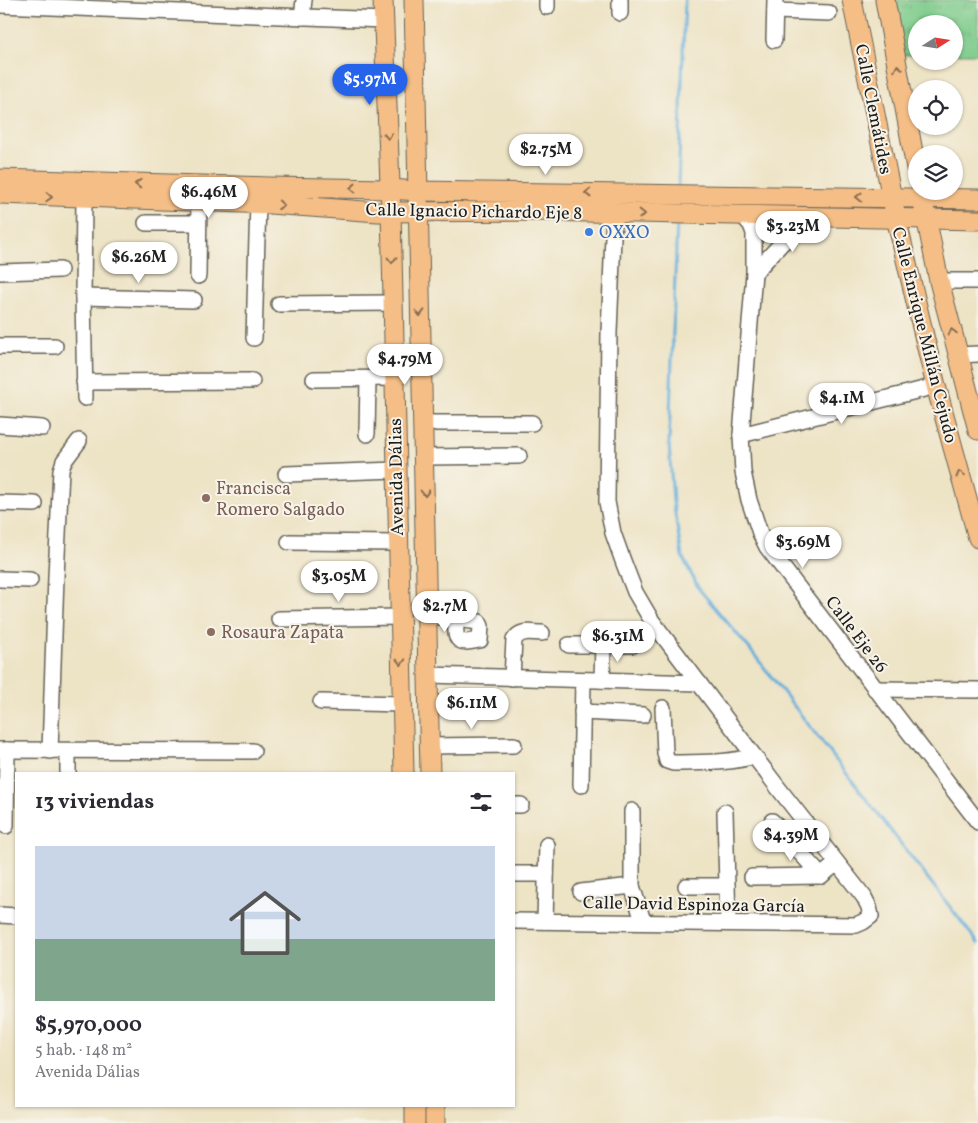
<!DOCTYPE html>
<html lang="es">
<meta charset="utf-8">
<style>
:root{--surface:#fff;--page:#f7f7f7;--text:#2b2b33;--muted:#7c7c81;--accent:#2563eb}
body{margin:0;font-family:Vollkorn,serif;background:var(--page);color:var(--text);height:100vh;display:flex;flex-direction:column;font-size:19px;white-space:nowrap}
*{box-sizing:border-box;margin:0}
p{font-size:16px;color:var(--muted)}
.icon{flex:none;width:28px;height:28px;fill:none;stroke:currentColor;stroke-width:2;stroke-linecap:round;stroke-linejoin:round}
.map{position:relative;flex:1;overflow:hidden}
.sheet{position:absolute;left:15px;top:772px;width:500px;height:335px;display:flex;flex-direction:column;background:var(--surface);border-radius:0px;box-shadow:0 1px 4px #0004}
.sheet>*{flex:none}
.needle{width:32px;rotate:78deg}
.buttons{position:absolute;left:908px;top:15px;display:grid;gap:10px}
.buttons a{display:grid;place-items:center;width:55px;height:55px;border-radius:50%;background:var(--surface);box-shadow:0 1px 4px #0004;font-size:25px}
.price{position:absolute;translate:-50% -42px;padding:0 11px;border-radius:18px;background:#fff;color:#222;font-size:16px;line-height:32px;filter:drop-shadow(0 1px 2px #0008)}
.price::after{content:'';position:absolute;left:50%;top:30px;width:15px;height:11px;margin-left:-8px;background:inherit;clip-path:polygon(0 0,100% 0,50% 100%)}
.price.active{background:var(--accent);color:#fff}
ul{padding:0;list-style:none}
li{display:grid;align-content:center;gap:10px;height:265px;padding:0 20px}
li span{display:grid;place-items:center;height:155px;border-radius:0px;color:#555}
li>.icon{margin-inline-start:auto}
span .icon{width:90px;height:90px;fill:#fffc;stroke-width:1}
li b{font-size:21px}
h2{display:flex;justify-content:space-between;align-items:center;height:60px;padding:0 20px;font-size:21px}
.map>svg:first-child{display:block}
.grass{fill:url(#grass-tufts);stroke:#4c7453}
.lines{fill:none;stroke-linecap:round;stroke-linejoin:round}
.stream{stroke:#62aedb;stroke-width:3}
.minor-casing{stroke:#656257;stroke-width:18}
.major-casing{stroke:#656257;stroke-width:21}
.minor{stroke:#fff;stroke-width:15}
.major{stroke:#f5be86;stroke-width:19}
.oneway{stroke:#886d51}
.shop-dot{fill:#3f7fe0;stroke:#f7f3e8;stroke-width:2}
.education-dot{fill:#8d6e63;stroke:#f7f3e8;stroke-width:2}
.labels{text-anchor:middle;stroke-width:4;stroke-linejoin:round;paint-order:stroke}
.street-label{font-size:18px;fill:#1c1c1c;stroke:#f7f3e8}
.shop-label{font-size:18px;fill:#366cbe;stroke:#f7f3e8;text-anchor:start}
.education-label{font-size:18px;fill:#785e54;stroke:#f7f3e8;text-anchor:start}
</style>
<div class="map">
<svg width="978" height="1123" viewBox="0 0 978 1123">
<defs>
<pattern id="grass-tufts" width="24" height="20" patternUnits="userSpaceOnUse" patternTransform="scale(1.25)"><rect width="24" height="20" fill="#7ccb8a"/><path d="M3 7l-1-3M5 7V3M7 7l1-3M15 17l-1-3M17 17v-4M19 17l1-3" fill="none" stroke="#6bae76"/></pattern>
</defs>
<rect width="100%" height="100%" fill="#f7f3e8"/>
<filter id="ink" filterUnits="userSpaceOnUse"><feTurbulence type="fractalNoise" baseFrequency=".02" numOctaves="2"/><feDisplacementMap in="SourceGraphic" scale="10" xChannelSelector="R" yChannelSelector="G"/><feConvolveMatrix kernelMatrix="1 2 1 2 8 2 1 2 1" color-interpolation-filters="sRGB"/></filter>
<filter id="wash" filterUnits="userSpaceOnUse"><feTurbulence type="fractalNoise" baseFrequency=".0096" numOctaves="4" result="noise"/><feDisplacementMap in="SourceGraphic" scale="20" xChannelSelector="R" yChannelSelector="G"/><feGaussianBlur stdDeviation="1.12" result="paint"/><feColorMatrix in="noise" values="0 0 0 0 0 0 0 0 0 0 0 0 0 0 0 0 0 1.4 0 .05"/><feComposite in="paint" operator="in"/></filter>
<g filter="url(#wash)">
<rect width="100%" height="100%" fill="#ede3c5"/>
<!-- grass -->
<polygon class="grass" points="894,0 978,0 978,54 954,54 954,24 916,24 916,55 903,55"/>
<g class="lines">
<!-- stream -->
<g class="stream">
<polyline points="678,189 685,0"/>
<polyline points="677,220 669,443 673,502 682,556 699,589 749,648 978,943"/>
</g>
</g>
</g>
<g filter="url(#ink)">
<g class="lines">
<defs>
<g id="minor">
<polyline points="0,5 384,20"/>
<polyline points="547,7 547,0"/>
<polyline points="775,11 829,13"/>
<polyline points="620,13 620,0"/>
<polyline points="302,17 304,0"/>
<polyline points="774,40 775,0"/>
<polyline points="84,198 83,297 85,398"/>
<polyline points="742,215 751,225 754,233 754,273 741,435 743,472 749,500 760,533 767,547 978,822"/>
<polyline points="146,223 198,223"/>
<polyline points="0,272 60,270"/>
<polyline points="754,273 782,243 816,216"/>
<polyline points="198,276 199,201"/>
<polyline points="939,281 978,281"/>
<polyline points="83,297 194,300"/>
<polyline points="279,304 393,303"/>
<polyline points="254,338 258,203"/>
<polyline points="0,346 55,346"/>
<polyline points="958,355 978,354"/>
<polyline points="314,379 394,378"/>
<polyline points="84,382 252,381"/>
<polyline points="423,423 532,423"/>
<polyline points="0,425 42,428"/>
<polyline points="367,434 368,379"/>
<polyline points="741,435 936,386"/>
<polyline points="424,457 519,456"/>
<polyline points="286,474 396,470"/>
<polyline points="0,503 35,504"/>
<polyline points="289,542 398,543"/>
<polyline points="0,579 30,580"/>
<path d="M 427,615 L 479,622 L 481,626 L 480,640 C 475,641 472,641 467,642 C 453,642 456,630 456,620"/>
<polyline points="279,619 400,617"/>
<polyline points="569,645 603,645"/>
<polyline points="428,675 699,683"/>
<path d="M 512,678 L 514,640 C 521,629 531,633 542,633"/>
<polyline points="602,680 603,645 633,645"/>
<polyline points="875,689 978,690"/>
<polyline points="321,702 402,704"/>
<path d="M 663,708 L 665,753 L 667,761 L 673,763 C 700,762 727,764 754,756"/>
<polyline points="582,712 643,715"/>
<polyline points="429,746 514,745"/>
<polyline points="0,750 253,751"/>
<polyline points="50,751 56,577 61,470 64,461 79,441"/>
<polyline points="68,751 68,774"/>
<polyline points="581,785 583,680"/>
<polyline points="514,805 521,805"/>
<polyline points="632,811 632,886 643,921"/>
<polyline points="725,812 728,922"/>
<polyline points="772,821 821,876"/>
<polyline points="6,826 7,750"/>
<polyline points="514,874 546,874"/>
<polyline points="752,877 821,876 837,863"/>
<polyline points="686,886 727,886"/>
<polyline points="581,892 632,886"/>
<polyline points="0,915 16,916"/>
<polyline points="514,921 856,925 863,922 871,916 869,907 864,897 779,789 652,621 635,592 623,561 613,533 607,502 609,332 614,213"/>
<polyline points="545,921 547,845"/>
</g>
<g id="major">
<polyline points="383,0 391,211 404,774"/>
<polyline points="414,0 430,774"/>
<polyline points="852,0 896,218 936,386 978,538"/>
<polyline points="885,0 916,168"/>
<polyline points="0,179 269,187 389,189 419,191 978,199"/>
<polyline points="0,194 270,204 378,212 537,211 978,220"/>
<polyline points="924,207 939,281 978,430"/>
<polyline points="415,1106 415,1123"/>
<polyline points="435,1106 435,1123"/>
</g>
</defs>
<!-- minor casing -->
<use href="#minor" class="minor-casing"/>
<!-- major casing -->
<use href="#major" class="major-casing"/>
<!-- minor -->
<use href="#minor" class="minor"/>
<!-- major -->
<use href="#major" class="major"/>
</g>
<!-- one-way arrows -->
<defs><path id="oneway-chevron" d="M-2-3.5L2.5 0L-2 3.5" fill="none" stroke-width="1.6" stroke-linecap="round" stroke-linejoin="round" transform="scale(1.25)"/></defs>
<g class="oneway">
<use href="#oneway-chevron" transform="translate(898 68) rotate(-101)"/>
<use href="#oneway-chevron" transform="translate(388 136) rotate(88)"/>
<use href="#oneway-chevron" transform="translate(138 184) rotate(-178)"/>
<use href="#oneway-chevron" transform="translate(353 188) rotate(-179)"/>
<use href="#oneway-chevron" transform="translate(588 193) rotate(-180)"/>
<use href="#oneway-chevron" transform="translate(49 197) rotate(3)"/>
<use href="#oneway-chevron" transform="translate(859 197) rotate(-179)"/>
<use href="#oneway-chevron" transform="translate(281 205) rotate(4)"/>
<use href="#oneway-chevron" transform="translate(642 214) rotate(1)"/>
<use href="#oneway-chevron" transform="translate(392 260) rotate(89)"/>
<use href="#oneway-chevron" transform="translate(420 313) rotate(89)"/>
<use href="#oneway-chevron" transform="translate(952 332) rotate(-105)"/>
<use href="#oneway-chevron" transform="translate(960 474) rotate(-105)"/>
<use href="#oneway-chevron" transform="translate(425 493) rotate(89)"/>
<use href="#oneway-chevron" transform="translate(401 662) rotate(88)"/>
</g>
</g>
<!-- markers -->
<circle class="shop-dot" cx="589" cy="232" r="5"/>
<g class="education-dot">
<circle cx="206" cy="498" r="5"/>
<circle cx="211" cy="632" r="5"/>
</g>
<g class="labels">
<!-- street labels -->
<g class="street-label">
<text transform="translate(874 109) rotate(79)" y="6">Calle Clemátides</text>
<text transform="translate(474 211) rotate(1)" y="6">Calle Ignacio Pichardo Eje 8</text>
<text transform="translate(925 335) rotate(76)" y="6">Calle Enrique Millán Cejudo</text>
<text transform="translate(396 477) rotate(-91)" y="6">Avenida Dálias</text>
<text transform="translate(857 634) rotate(53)" y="6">Calle Eje 26</text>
<text transform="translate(694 904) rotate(1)" y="6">Calle David Espinoza García</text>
</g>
<!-- shop labels -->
<g class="shop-label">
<text x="599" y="238">OXXO</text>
</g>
<!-- education labels -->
<g class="education-label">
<text x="216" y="494">Francisca<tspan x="216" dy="21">Romero Salgado</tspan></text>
<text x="221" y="638">Rosaura Zapata</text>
</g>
</g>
</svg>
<div class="buttons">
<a><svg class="needle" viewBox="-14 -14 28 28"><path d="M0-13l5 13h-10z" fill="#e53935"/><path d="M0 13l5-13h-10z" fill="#7c7c81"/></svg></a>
<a><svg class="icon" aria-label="locate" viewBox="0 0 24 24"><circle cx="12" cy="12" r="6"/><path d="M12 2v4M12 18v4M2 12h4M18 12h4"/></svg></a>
<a><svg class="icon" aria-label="layers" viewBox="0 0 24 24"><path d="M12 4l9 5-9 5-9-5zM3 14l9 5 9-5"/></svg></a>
</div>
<b class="price active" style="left:370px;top:106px">$5.97M</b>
<b class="price" style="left:546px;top:176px">$2.75M</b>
<b class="price" style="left:209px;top:219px">$6.46M</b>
<b class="price" style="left:793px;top:253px">$3.23M</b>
<b class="price" style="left:139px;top:284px">$6.26M</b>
<b class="price" style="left:405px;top:386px">$4.79M</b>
<b class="price" style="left:842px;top:425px">$4.1M</b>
<b class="price" style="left:803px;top:569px">$3.69M</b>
<b class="price" style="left:339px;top:603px">$3.05M</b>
<b class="price" style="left:445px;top:633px">$2.7M</b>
<b class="price" style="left:618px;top:663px">$6.31M</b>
<b class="price" style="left:472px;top:730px">$6.11M</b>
<b class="price" style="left:791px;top:862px">$4.39M</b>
<section class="sheet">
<h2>13 viviendas<svg class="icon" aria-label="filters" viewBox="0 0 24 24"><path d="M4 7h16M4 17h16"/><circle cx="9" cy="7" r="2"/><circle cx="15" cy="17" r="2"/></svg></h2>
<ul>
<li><span style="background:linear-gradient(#c9d6e8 60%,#7fa58c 0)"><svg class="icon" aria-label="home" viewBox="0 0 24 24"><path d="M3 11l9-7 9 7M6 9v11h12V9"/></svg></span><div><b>$5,970,000</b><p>5 hab. · 148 m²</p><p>Avenida Dálias</p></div></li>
</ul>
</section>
</div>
